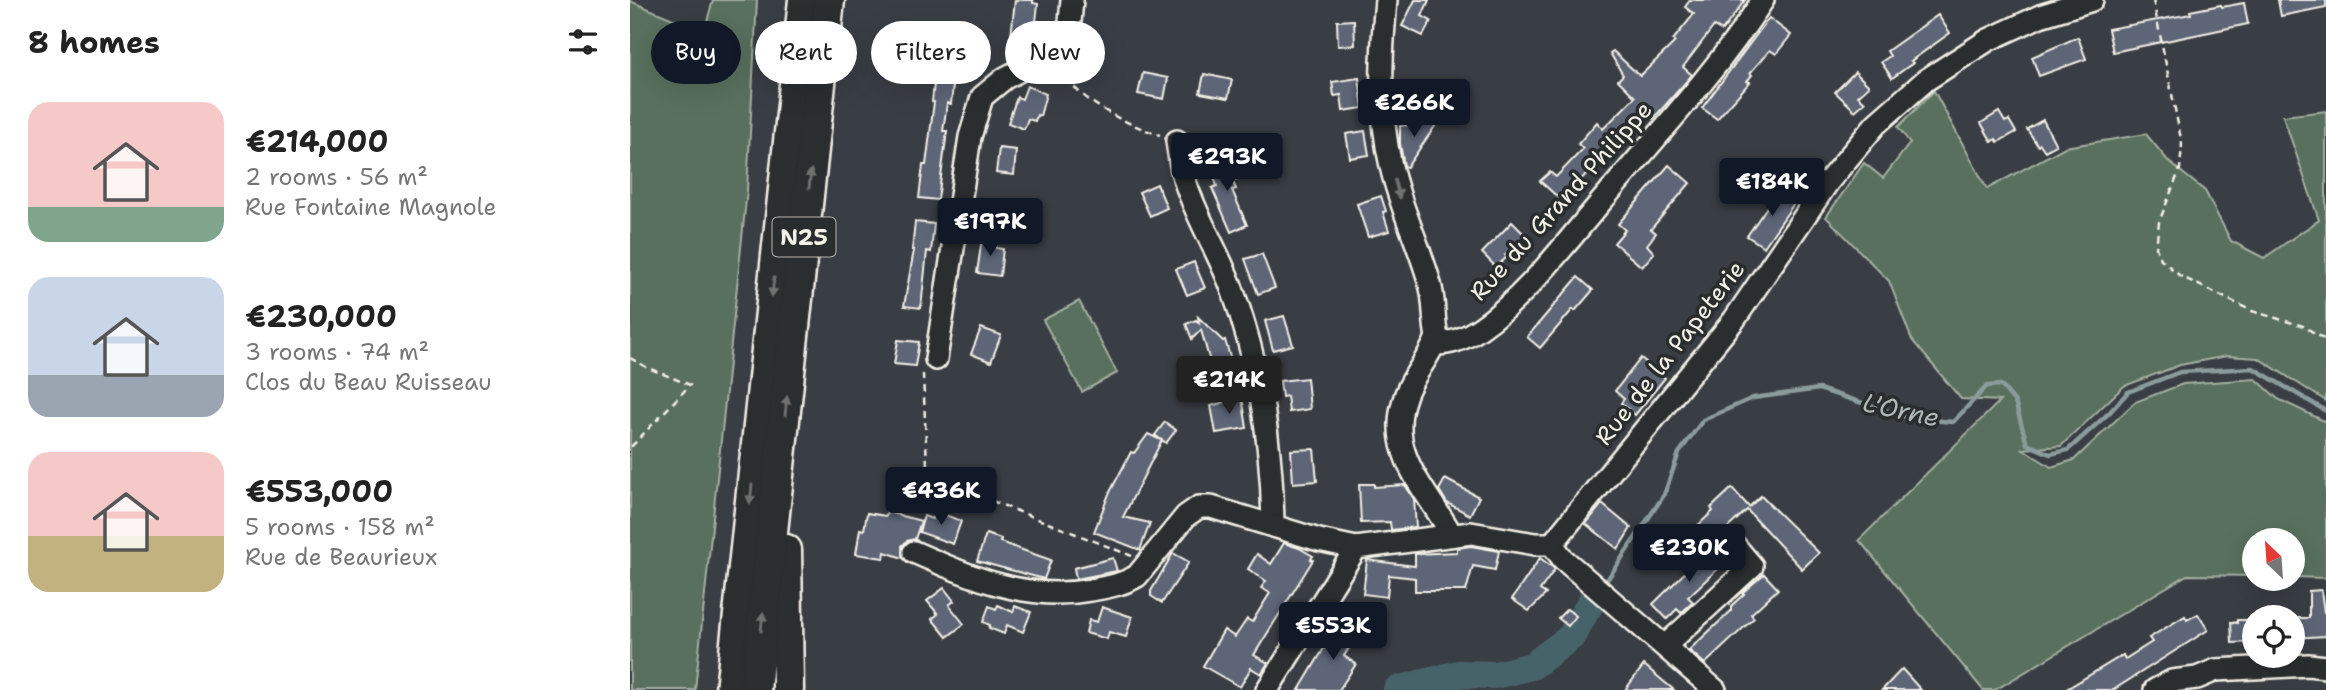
<!DOCTYPE html>
<meta charset="utf-8">
<style>
:root{--surface:#fff;--page:#f6f6f6;--text:#222;--muted:#767676;--accent:#111827}
body{margin:0;font-family:"Shantell Sans",sans-serif;background:var(--page);color:var(--text);height:100vh;display:flex;flex-direction:column;font-size:26px;white-space:nowrap}
*{box-sizing:border-box;margin:0}
p{font-size:23px;color:var(--muted)}
.icon{flex:none;width:38px;height:38px;fill:none;stroke:currentColor;stroke-width:2;stroke-linecap:round;stroke-linejoin:round}
.map{position:relative;flex:1;overflow:hidden}
.sheet{display:flex;flex-direction:column;background:var(--surface);width:630px}
.sheet>*{flex:none}
.guide{position:absolute;left:21px;top:21px;width:665px;height:63px;display:flex;gap:14px}
.needle{width:46px;rotate:335deg}
.fabs{position:absolute;left:1612px;top:528px;display:grid;gap:14px}
.fabs a{display:grid;place-items:center;width:63px;height:63px;border-radius:50%;background:var(--surface);box-shadow:0 7px 28px #0002;font-size:35px}
.price{position:absolute;translate:-50% -60px;padding:0 16px;border-radius:7px;background:var(--accent);color:#fff;font-size:23px;line-height:46px;filter:drop-shadow(0 2px 4px #0008)}
.price::after{content:'';position:absolute;left:50%;top:42px;width:21px;height:16px;margin-left:-10px;background:inherit;clip-path:polygon(0 0,100% 0,50% 100%)}
.price.selected{background:#222;color:#fff}
ul{padding:0;list-style:none}
li{display:flex;align-items:center;gap:21px;height:175px;padding:0 28px}
li span{display:grid;place-items:center;flex:none;width:196px;height:140px;border-radius:21px;color:#555}
li>.icon{margin-inline-start:auto}
span .icon{width:84px;height:84px;fill:#fffc;stroke-width:1}
li b{font-size:30px}
h2{display:flex;justify-content:space-between;align-items:center;height:84px;padding:0 28px;font-size:30px}
.pill{padding:0 24px;border-radius:32px;background:var(--surface);box-shadow:0 7px 28px #0002;font-size:24px;line-height:63px}
.pill.selected{background:var(--accent);color:#fff}
main{display:flex;flex:1;min-height:0}
.map>svg:first-child{display:block}
.green{fill:#58705d;stroke:#a6b0a2;stroke-width:2}
.lines{fill:none;stroke-linecap:round;stroke-linejoin:round}
.stream{stroke:#8c9c9c;stroke-width:4.5}
.river{stroke:#47646a;stroke-width:28}
.building{fill:#5d6577;stroke:#f4f1e8;stroke-width:2}
.minor-casing{stroke:#f4f1e8;stroke-width:26}
.highway-casing{stroke:#f4f1e8;stroke-width:35}
.path{stroke:#f4f1e8;stroke-width:2.5;stroke-dasharray:7 5;stroke-linecap:butt}
.minor{stroke:#2a2d2e;stroke-width:21}
.highway{stroke:#2a2d2e;stroke-width:30}
.oneway{fill:#71726f}
.labels{text-anchor:middle;stroke-width:7;stroke-linejoin:round;paint-order:stroke}
.shield{fill:#2a2d2e;stroke:#b7b6b0;stroke-width:2}
.shield-label{font-size:23px;font-weight:bold;fill:#f4f1e8}
.street-label{font-size:24px;fill:#f4f1e8;stroke:#2a2d2e}
.water-label{font-size:26px;font-style:italic;fill:#afb9b6;stroke:#2a2d2e}
</style>
<main>
<section class="sheet">
<h2>8 homes<svg class="icon" aria-label="filters" viewBox="0 0 24 24"><path d="M4 7h16M4 17h16"/><circle cx="9" cy="7" r="2"/><circle cx="15" cy="17" r="2"/></svg></h2>
<ul>
<li><span style="background:linear-gradient(#f6c9c9 75%,#7fa58c 0)"><svg class="icon" aria-label="home" viewBox="0 0 24 24"><path d="M3 11l9-7 9 7M6 9v11h12V9"/></svg></span><div><b>€214,000</b><p>2 rooms · 56 m²</p><p>Rue Fontaine Magnole</p></div></li>
<li><span style="background:linear-gradient(#c9d6e8 70%,#9aa5b1 0)"><svg class="icon" aria-label="home" viewBox="0 0 24 24"><path d="M3 11l9-7 9 7M6 9v11h12V9"/></svg></span><div><b>€230,000</b><p>3 rooms · 74 m²</p><p>Clos du Beau Ruisseau</p></div></li>
<li><span style="background:linear-gradient(#f6c9c9 60%,#c2b280 0)"><svg class="icon" aria-label="home" viewBox="0 0 24 24"><path d="M3 11l9-7 9 7M6 9v11h12V9"/></svg></span><div><b>€553,000</b><p>5 rooms · 158 m²</p><p>Rue de Beaurieux</p></div></li>
</ul>
</section>
<div class="map">
<svg width="1696" height="690" viewBox="0 0 1696 690">
<rect width="100%" height="100%" fill="#393e44"/>
<filter id="ink" filterUnits="userSpaceOnUse"><feTurbulence type="fractalNoise" baseFrequency=".0143" numOctaves="2"/><feDisplacementMap in="SourceGraphic" scale="14" xChannelSelector="R" yChannelSelector="G"/><feConvolveMatrix kernelMatrix="1 2 1 2 8 2 1 2 1" color-interpolation-filters="sRGB"/></filter>
<g filter="url(#ink)">
<!-- green -->
<g class="green">
<polygon points="83,0 127,0 117,190 65,690 0,690 0,1 74,32"/>
<polygon points="1304,91 1357,189 1435,147 1516,134 1539,162 1575,191 1601,241 1634,258 1689,220 1653,116 1696,111 1696,401 1628,358 1597,356 1550,365 1494,386 1431,446 1393,449 1421,467 1444,460 1505,402 1553,384 1626,379 1648,399 1696,422 1696,578 1663,577 1662,541 1624,541 1624,576 1557,575 1365,690 1353,690 1229,540 1370,401 1331,399 1282,340 1259,281 1196,217 1234,163 1253,178 1280,143 1268,127"/>
<polygon points="449,301 487,373 452,392 413,320"/>
</g>
<g class="lines">
<!-- stream -->
<polyline class="stream" points="975,583 1034,495 1049,453 1073,420 1123,398 1189,389 1279,418 1323,422 1357,386 1371,385 1385,402 1397,444 1420,454 1438,450 1479,413 1498,392 1550,372 1623,368 1696,411"/>
<!-- river -->
<polyline class="river" points="767,690 828,674 865,675 902,666 941,637 962,600"/>
</g>
<!-- building -->
<g class="building">
<polygon points="385,0 403,0 403,3 408,4 404,39 381,36"/>
<polygon points="785,0 799,0 792,16 801,21 793,36 772,26"/>
<polygon points="1060,0 1115,0 1092,31 1084,26 1053,67 1062,75 1023,119 1016,112 991,140 993,142 978,157 974,156 931,200 910,181 920,172 926,177 953,149 948,144 967,122 973,129 1005,97 988,80 993,75 980,53 983,51 1010,76 1045,42 1043,40 1064,14 1055,7"/>
<polygon points="1648,0 1696,0 1696,7 1651,16"/>
<polygon points="1614,3 1618,24 1483,52 1478,29 1561,14 1560,11 1591,5 1592,7"/>
<polygon points="1308,15 1320,33 1281,61 1283,63 1262,78 1251,62 1260,56 1257,51"/>
<polygon points="1139,18 1161,35 1146,54 1140,50 1120,73 1122,75 1117,81 1120,82 1087,119 1072,108"/>
<polygon points="724,20 725,45 708,46 707,21"/>
<polygon points="1448,37 1456,59 1409,76 1402,57"/>
<polygon points="308,66 323,68 322,76 324,76 321,104 317,103 313,131 317,131 308,200 289,198 293,165 296,165 304,102 302,102 305,74"/>
<polygon points="1225,72 1239,86 1228,96 1235,102 1225,111 1205,92"/>
<polygon points="513,73 538,78 534,99 508,94"/>
<polygon points="574,74 602,80 598,98 570,93"/>
<polygon points="729,78 733,108 713,111 711,95 704,96 702,82"/>
<polygon points="397,86 416,94 410,116 407,115 405,121 398,119 394,129 378,123 387,97 392,99"/>
<polygon points="1369,112 1375,122 1379,120 1386,132 1368,142 1366,139 1362,142 1351,123"/>
<polygon points="810,119 777,167 774,166 770,144 770,126 778,125 782,127 784,124"/>
<polygon points="1413,120 1426,145 1415,151 1410,144 1408,146 1397,129"/>
<polygon points="735,131 739,155 720,158 716,134"/>
<polygon points="369,148 386,150 384,175 366,173"/>
<polygon points="596,156 607,179 602,180 606,189 602,190 617,225 601,232 582,188 587,186 579,164"/>
<polygon points="1039,165 1060,183 1021,229 1026,233 1017,245 1024,253 1012,267 984,243 995,230 988,224"/>
<polygon points="527,184 537,208 520,216 509,192"/>
<polygon points="1150,188 1167,199 1134,247 1117,236"/>
<polygon points="751,196 756,211 753,212 759,231 738,237 727,204"/>
<polygon points="285,222 304,224 301,252 297,251 291,308 274,306 284,250 282,250"/>
<polygon points="882,222 895,235 875,255 877,257 866,267 852,253"/>
<polygon points="352,238 367,239 366,248 373,249 370,276 347,273"/>
<polygon points="632,254 645,288 628,294 615,259"/>
<polygon points="564,262 575,288 557,295 546,269"/>
<polygon points="948,277 963,290 945,311 943,309 910,348 897,337"/>
<polygon points="654,316 663,345 643,350 635,321"/>
<polygon points="568,317 593,341 595,340 604,370 584,376 571,330 562,339 556,324 566,320 569,323"/>
<polygon points="351,328 371,335 361,362 341,354"/>
<polygon points="268,340 289,342 285,366 264,364"/>
<polygon points="1011,358 1035,378 1005,415 991,403 994,399 985,391"/>
<polygon points="677,378 680,409 659,412 657,396 652,397 650,381"/>
<polygon points="612,397 617,428 586,433 581,406"/>
<polygon points="535,422 546,430 536,443 532,440 493,517 520,523 510,550 464,532 479,494 501,452 504,453 518,434 531,440 525,435"/>
<polygon points="684,449 687,481 663,483 661,450"/>
<polygon points="815,479 849,497 840,515 817,503 809,490"/>
<polygon points="729,484 744,484 744,487 775,485 784,499 786,527 761,530 760,522 731,523"/>
<polygon points="1102,488 1119,507 1131,496 1189,553 1172,569 1117,510 1078,546 1063,530 1083,511 1081,508"/>
<polygon points="972,504 1001,528 988,549 956,524"/>
<polygon points="305,511 331,521 323,544 289,532 294,516 302,519"/>
<polygon points="257,512 291,521 285,539 277,541 272,546 273,558 255,552 254,558 226,554 230,529 234,530 237,513 256,516"/>
<polygon points="356,534 371,539 370,542 421,560 414,579 347,561"/>
<polygon points="654,543 669,548 683,556 681,559 683,560 624,655 638,663 631,674 621,668 610,687 573,666 594,630 605,637 617,619 622,622 640,593 631,588 636,581 618,569 627,554 641,564"/>
<polygon points="841,546 869,551 865,570 843,566 836,591 785,591 785,578 759,575 757,597 733,594 737,560 785,566 785,554 827,552 827,548"/>
<polygon points="1081,547 1095,562 1058,597 1063,602 1051,613 1047,609 1037,619 1023,604"/>
<polygon points="543,553 559,562 532,603 521,596 521,591"/>
<polygon points="483,558 487,571 446,579 444,568"/>
<polygon points="910,558 925,569 910,590 916,594 899,611 882,599"/>
<polygon points="1134,574 1148,589 1121,614 1124,618 1075,664 1059,650 1101,611 1101,606 1114,594 1112,593"/>
<polygon points="314,588 324,601 319,605 334,624 317,637 302,619 308,614 297,601"/>
<polygon points="1691,590 1694,612 1696,612 1696,636 1662,638 1662,618 1679,618 1679,591"/>
<polygon points="368,605 383,612 385,606 401,612 393,632 377,625 374,634 359,628 360,625 353,622 359,606 366,609"/>
<polygon points="472,607 502,617 496,637 479,632 477,639 456,633 459,620 467,622"/>
<polygon points="937,609 946,616 938,626 928,618"/>
<polygon points="1568,614 1578,630 1483,690 1435,690 1493,655 1495,659 1522,642 1519,638 1555,616 1557,620"/>
<polygon points="711,620 729,632 714,656 726,664 709,690 669,690"/>
<polygon points="1607,620 1622,620 1624,622 1624,642 1602,643 1601,622 1607,623"/>
<polygon points="1014,665 1044,690 995,690"/>
<polygon points="1272,669 1291,690 1252,690"/>
</g>
<g class="lines">
<defs>
<g id="minor">
<path d="M 756,0 C 751,56 748,111 761,166 C 770,207 789,244 800,284 C 805,301 803,319 807,337 C 800,357 784,373 776,394 C 754,452 796,488 821,534"/>
<path d="M 547,141 C 549,153 550,166 554,178 C 564,213 588,251 601,286 C 630,364 642,444 643,526"/>
<path d="M 805,344 C 821,344 836,338 849,329 C 895,298 934,245 970,203 C 1026,137 1086,72 1133,0"/>
<polyline points="306,359 340,137 352,97 375,78 419,55 439,33 442,0"/>
<polyline points="922,544 1104,320 1198,182 1246,124 1296,80 1358,40 1410,16 1462,0"/>
<polyline points="922,544 933,559 1085,690"/>
<path d="M 284,552 C 341,577 397,602 461,590 C 477,587 492,585 507,576 L 556,516 L 569,507 L 581,507 L 689,540 L 726,548"/>
<polyline points="1035,646 1122,566 1105,546"/>
<polyline points="637,690 726,548 841,533 905,544 922,544"/>
<polyline points="1525,690 1542,681 1567,678 1586,670 1678,665 1696,667"/>
</g>
<g id="highway">
<polyline points="156,550 158,690"/>
<polyline points="101,690 174,0"/>
<polyline points="125,690 199,0"/>
</g>
</defs>
<!-- minor casing -->
<use href="#minor" class="minor-casing"/>
<!-- highway casing -->
<use href="#highway" class="highway-casing"/>
<!-- path -->
<g class="path">
<polyline points="1523,0 1552,144 1550,169 1529,222 1526,248 1531,259 1550,276 1622,311 1673,326 1696,340"/>
<path d="M 429,69 C 451,102 493,123 530,135"/>
<polyline points="0,358 16,367 60,385 0,448"/>
<polyline points="293,374 297,466 306,479 502,556"/>
</g>
<!-- minor -->
<use href="#minor" class="minor"/>
<!-- highway -->
<use href="#highway" class="highway"/>
</g>
<!-- one-way arrows -->
<defs><path id="oneway-solid" d="M-6-.8H1V-3.2L6.5 0L1 3.2V.8H-6Z" transform="scale(1.75)"/></defs>
<g class="oneway">
<use href="#oneway-solid" transform="translate(180 179) rotate(-84)"/>
<use href="#oneway-solid" transform="translate(767 189) rotate(74)"/>
<use href="#oneway-solid" transform="translate(143 287) rotate(96)"/>
<use href="#oneway-solid" transform="translate(156 406) rotate(-84)"/>
<use href="#oneway-solid" transform="translate(121 494) rotate(96)"/>
<use href="#oneway-solid" transform="translate(132 622) rotate(-84)"/>
</g>
</g>
<g class="labels">
<!-- shield labels -->
<rect class="shield" x="142.5" y="217.5" width="63" height="39" rx="5"/>
<g class="shield-label">
<text x="174" y="245">N25</text>
</g>
<!-- street labels -->
<g class="street-label">
<text transform="translate(931 201) rotate(-48)" y="8">Rue du Grand Philippe</text>
<text transform="translate(1040 353) rotate(-52)" y="8">Rue de la Papeterie</text>
</g>
<!-- water labels -->
<g class="water-label">
<text transform="translate(1271 410) rotate(12)" y="9">L'Orne</text>
</g>
</g>
</svg>
<div class="fabs">
<a><svg class="needle" viewBox="-14 -14 28 28"><path d="M0-13l5 13h-10z" fill="#e53935"/><path d="M0 13l5-13h-10z" fill="#767676"/></svg></a>
<a><svg class="icon" aria-label="locate" viewBox="0 0 24 24"><circle cx="12" cy="12" r="6"/><path d="M12 2v4M12 18v4M2 12h4M18 12h4"/></svg></a>
</div>
<b class="price" style="left:784px;top:139px">€266K</b>
<b class="price" style="left:597px;top:193px">€293K</b>
<b class="price" style="left:1142px;top:218px">€184K</b>
<b class="price" style="left:360px;top:258px">€197K</b>
<b class="price selected" style="left:599px;top:416px">€214K</b>
<b class="price" style="left:311px;top:527px">€436K</b>
<b class="price" style="left:1059px;top:584px">€230K</b>
<b class="price" style="left:703px;top:662px">€553K</b>
<div class="guide">
<a class="pill selected">Buy</a>
<a class="pill">Rent</a>
<a class="pill">Filters</a>
<a class="pill">New</a>
</div>
</div>
</main>
